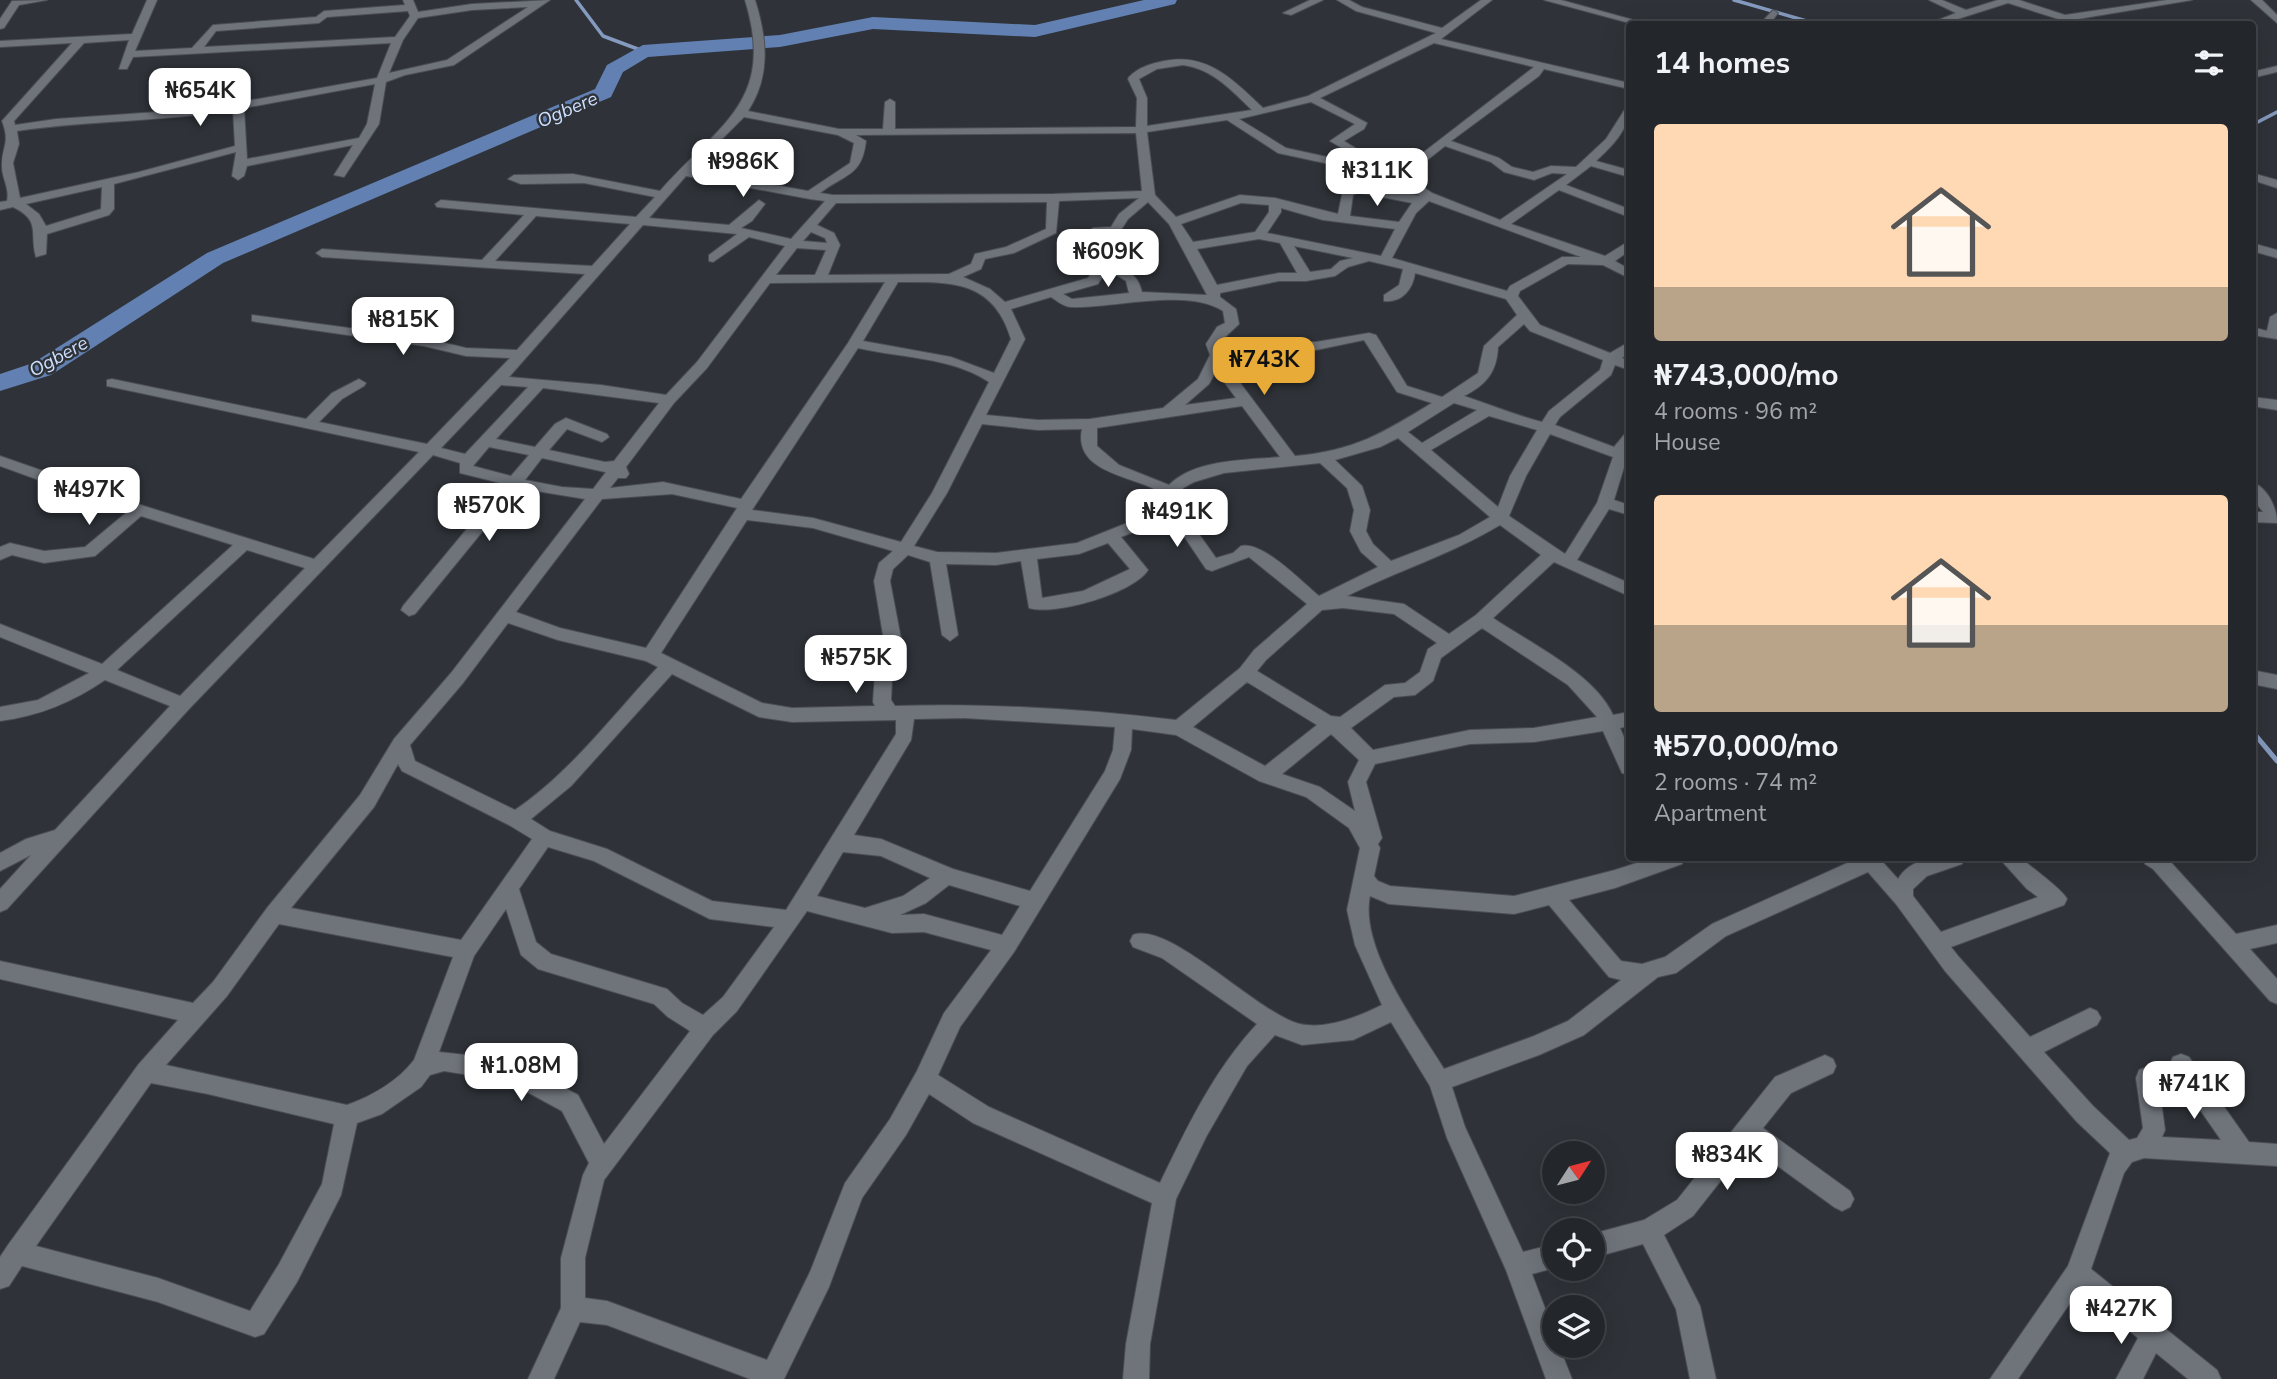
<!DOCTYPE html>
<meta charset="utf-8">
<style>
:root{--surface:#23262b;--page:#2f3237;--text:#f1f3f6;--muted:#a3a5a9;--line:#404347;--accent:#e8ab37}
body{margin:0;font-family:"Nunito Sans",sans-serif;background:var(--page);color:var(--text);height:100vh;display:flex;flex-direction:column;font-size:26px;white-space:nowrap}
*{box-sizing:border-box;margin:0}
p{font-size:23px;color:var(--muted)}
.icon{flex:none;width:38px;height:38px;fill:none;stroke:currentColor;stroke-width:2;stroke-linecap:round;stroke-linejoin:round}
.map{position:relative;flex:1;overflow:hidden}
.panel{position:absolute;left:1626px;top:21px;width:630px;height:840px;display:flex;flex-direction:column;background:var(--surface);border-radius:7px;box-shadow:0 7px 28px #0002,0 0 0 2px var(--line)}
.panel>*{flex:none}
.needle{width:46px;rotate:54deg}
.tools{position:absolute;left:1542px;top:1141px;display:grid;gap:14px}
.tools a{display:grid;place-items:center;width:63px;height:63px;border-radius:50%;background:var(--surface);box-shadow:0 7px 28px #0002,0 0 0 2px var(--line);font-size:35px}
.price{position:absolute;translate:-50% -60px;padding:0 16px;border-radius:14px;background:#fff;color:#222;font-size:23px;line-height:46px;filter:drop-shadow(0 2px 4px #0008)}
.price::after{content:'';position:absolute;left:50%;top:42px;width:21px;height:16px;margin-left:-10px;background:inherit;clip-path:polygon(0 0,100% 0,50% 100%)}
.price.active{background:var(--accent);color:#111}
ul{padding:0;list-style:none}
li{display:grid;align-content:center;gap:14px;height:371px;padding:0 28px}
li span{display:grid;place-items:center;height:217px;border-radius:7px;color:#555}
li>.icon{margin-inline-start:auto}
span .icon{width:126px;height:126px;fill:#fffc;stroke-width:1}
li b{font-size:30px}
h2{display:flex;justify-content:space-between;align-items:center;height:84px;padding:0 28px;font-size:30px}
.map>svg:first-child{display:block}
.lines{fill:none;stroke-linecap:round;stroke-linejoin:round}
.stream-far1{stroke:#849abe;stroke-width:3.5}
.stream{stroke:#849abe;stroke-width:5}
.river{fill:#6281b2;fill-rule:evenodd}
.minor-casing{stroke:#4b4e54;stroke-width:2}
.minor{fill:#6f747b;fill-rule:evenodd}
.labels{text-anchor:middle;stroke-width:5;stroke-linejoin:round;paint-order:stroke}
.far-water-label{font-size:19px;font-style:italic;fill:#ccdffc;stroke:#2f3339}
</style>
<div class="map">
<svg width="2277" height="1379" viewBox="0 0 2277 1379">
<rect width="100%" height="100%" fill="#2f3339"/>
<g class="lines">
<!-- stream-far1 -->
<g class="stream-far1">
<polyline points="576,0 603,36 643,51"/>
<polyline points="1734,0 1817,24"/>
<polyline points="2252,125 2277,112"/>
</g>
<!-- stream -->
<polyline class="stream" points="2252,731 2277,761"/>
<!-- river -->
<polygon class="river" points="1144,0 1177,0 1175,4 1035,37 873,29 780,47 648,57 623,72 611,97 223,263 51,375 0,391 0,374 33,363 207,253 595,89 607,65 643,45 780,35 873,17 1035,25"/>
<defs>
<g id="minor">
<polygon points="47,0 19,5 4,28 0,29 0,19 12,1"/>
<path d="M 147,0 L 157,0 L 135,51 L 192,48 L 213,25 L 316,17 L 324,11 L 405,5 L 403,0 L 413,0 L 418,12 L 472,4 L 550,0 L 454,65 L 405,75 L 386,82 L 379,124 L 344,177 L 334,175 L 353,145 L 247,166 L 244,176 L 238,180 L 232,176 L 236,152 L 114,184 L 114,209 L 109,215 L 47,234 L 46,254 L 36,257 C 29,233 42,221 13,207 L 0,210 L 0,202 L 7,201 C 10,188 2,179 2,167 C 1,146 11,145 2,121 L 72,43 L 0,47 L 0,41 L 132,34 ZM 528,7 L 447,60 L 389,73 L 403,40 L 418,18 L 472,10 ZM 408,11 L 410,16 L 395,37 L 204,47 L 216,31 L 319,23 L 327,17 ZM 129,40 L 119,69 L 127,69 L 133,57 L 391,43 L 377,78 L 201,109 L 56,119 L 15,125 L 14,121 L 84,43 ZM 375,84 L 367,124 L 359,138 L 247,159 L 244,108 ZM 233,110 L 235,146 L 139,172 L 20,198 L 13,163 L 19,144 L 17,131 C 89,120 162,122 233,110 ZM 102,187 L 101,209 L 46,226 L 39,214 L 26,204 Z"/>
<path d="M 745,0 L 755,0 C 767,38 771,76 748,111 L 839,129 L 883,129 L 885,102 L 890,99 L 895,102 L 895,129 L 1136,127 L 1137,98 L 1128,79 L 1129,77 C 1139,67 1150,64 1164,61 C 1208,52 1234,81 1263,108 L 1308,96 L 1436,33 L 1356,11 L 1337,0 L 1349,0 L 1362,7 L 1442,28 L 1481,0 L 1492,0 L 1441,39 L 1629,83 L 1629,89 L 1544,69 L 1539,76 L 1451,141 L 1499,158 L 1512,167 L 1533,172 L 1551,166 L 1576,167 L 1606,139 L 1625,109 L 1629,108 C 1629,130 1612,146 1596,161 L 1629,170 L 1629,177 L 1591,166 L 1566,185 L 1629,209 L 1629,217 L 1559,190 L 1511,224 L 1605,256 L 1629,241 L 1629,251 L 1615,261 L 1629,269 L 1629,278 L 1603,265 L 1568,264 L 1520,291 L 1518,296 L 1540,325 L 1610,353 L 1629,342 L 1629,352 L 1622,358 L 1629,361 L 1629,370 L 1615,365 L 1611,375 L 1560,417 L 1555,425 L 1614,447 L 1624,435 L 1629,433 L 1628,454 L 1614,500 L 1629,505 L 1629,515 L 1609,509 L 1577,560 L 1629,583 L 1629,596 L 1554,562 L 1493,618 C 1530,643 1595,674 1613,715 L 1629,712 L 1629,726 L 1620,728 L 1629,749 L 1629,775 L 1622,773 L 1603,731 L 1534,742 L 1470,744 L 1375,764 L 1366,782 L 1382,838 L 1378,844 L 1380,848 L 1374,876 L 1378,881 L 1390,886 L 1514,896 L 1615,870 L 1652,858 L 1684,858 L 1682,864 L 1615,888 L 1569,900 L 1621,961 L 1642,964 L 1665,957 L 1712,924 L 1854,860 L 1854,858 L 1879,858 L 1898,879 C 1912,855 1940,858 1964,858 L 1962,864 L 1927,876 L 1913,889 L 1913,896 L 1941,932 L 2038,897 L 2027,889 L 1999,858 L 2021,858 C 2032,868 2062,889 2067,899 L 2064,905 L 1951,947 L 1959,957 L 2030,1037 L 2090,1008 L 2097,1011 L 2101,1018 L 2097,1025 L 2044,1052 L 2093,1106 L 2129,1140 L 2137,1138 L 2143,1128 L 2136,1078 L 2139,1070 L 2147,1067 L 2155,1070 L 2158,1078 L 2165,1130 L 2162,1137 L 2221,1140 L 2173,1071 L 2170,1064 L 2173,1057 L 2181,1054 L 2189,1057 L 2249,1142 L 2277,1144 L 2277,1166 L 2144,1158 L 2132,1162 L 2124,1173 L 2091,1269 L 2217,1370 L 2221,1379 L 2188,1379 L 2156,1353 L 2143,1379 L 2116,1379 L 2138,1338 L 2079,1290 L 2018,1379 L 1990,1379 L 2068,1266 L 2110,1153 L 2077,1122 L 1945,971 L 1896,904 L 1868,872 L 1726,936 L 1676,973 L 1658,977 L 1584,1035 L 1539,1055 L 1452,1087 L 1465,1127 L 1523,1252 L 1554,1244 L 1554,1268 L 1532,1274 L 1554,1332 L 1554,1346 L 1559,1346 L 1572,1379 L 1546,1379 L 1506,1270 L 1447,1138 L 1430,1086 L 1391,1022 L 1353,1040 L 1302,1045 L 1275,1035 L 1247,1066 L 1206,1137 L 1176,1199 L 1150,1344 L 1149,1379 L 1123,1379 L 1126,1344 L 1152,1203 L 973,1123 L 929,1094 L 906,1135 L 862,1198 L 829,1287 L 784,1379 L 750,1379 L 607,1325 L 580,1322 L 554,1379 L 528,1379 L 561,1308 L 561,1258 L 583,1175 L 589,1163 L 562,1111 L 507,1081 L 444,1071 L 430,1075 L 421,1087 L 382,1114 L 357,1123 L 341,1195 L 297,1282 L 264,1334 L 255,1337 L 158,1302 L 22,1266 L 9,1286 L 0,1289 L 0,1257 L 8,1245 L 138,1065 L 178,1020 L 0,979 L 0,961 L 193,1003 L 213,982 L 267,908 L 360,795 L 394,739 L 451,673 L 585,499 L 518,488 L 415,614 L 409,616 L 401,610 L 403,606 L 504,484 L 460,473 L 460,463 L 433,455 L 189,709 L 7,909 L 0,912 L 0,889 L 31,855 L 0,871 L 0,853 L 26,839 L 55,830 L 170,706 L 105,680 C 73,702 39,716 0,721 L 0,707 L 38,700 L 89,673 L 0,637 L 0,624 L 102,664 L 233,545 L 141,516 L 95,556 L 44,563 L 12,555 L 0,560 L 0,547 L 10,543 L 44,551 L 85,547 L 127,512 L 0,466 L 0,456 L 144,506 L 314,559 L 419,452 L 112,387 L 107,386 L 107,380 L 112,379 L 306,419 L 332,393 L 359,379 L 366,383 L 364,386 L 342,399 L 319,422 L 427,444 L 510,358 L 466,356 L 424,346 L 257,322 L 252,321 L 252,315 L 424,338 L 466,348 L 517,350 L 585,274 L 322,257 L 316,253 L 322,249 L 482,260 L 524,215 L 437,207 L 435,204 L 441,200 L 636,217 L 655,197 L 584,183 L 521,184 L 508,179 L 514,175 L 573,174 L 660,191 C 720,123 776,102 745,0 ZM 1434,43 L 1534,67 L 1398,172 L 1352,162 L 1357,149 L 1344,141 L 1364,129 L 1367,123 L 1320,98 ZM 1183,65 C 1213,69 1231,90 1252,110 L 1147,126 L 1147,98 L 1139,79 L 1157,69 ZM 1311,102 L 1355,124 L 1330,141 L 1345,150 L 1341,160 L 1286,148 L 1239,119 ZM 744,117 L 838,135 L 854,143 L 850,163 L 808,191 L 691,170 ZM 1227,120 L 1278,153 L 1380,175 L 1343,190 L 1338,214 L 1275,198 L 1240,195 L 1176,217 L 1155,195 L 1147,132 ZM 1136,133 L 1142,191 L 1053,194 L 833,195 L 820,193 C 844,174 862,177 866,141 L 856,135 ZM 1445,146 L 1491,162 L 1504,172 L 1534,180 L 1552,173 L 1567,174 L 1500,220 L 1432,193 L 1407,176 ZM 686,176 L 810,199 L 825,201 L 791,239 L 741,228 L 752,221 L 765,204 L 759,200 L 729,225 L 649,218 ZM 1393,178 L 1396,179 L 1420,196 L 1371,187 ZM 1359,192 L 1361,193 L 1412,203 L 1399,222 L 1350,216 L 1353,195 ZM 1139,198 L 1119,214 L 1111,227 L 1093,228 L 1078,238 L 1097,265 L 1088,278 L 1005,302 L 990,289 L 963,277 L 981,269 L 985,259 L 1014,253 L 1056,233 L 1059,201 ZM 1429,201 L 1581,257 L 1562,257 L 1510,286 L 1507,291 L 1392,258 L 1416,213 ZM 1047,202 L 1046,229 L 1006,247 L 975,254 L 971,264 L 949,274 L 828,275 L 840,245 L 834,233 L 817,225 L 836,203 ZM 1148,202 L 1169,224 L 1207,295 L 1142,292 C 1136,270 1129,278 1120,262 L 1128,252 L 1128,244 L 1121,230 L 1128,219 ZM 1241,203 L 1269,205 L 1269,212 L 1255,232 L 1193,242 L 1181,224 ZM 1281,208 L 1323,220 L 1395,229 L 1381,256 L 1267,233 L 1281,212 ZM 536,216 L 630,224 L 592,266 L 495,261 ZM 643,225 L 737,234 L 709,255 L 709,261 L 713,262 L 749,237 L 785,246 L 697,362 L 666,395 L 601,385 L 509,377 ZM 811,232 L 825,238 L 827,243 L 803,241 ZM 1111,234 L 1116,251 L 1107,262 L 1091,239 L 1100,235 ZM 1259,239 L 1280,243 L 1297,273 L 1279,273 L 1217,285 L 1197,249 ZM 1294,246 L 1353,258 L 1340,261 L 1331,269 L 1310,272 ZM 797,248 L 826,250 L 815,275 L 776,275 ZM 1369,261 L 1403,269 L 1399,285 L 1384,295 L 1384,301 C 1402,303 1413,289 1415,273 L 1506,299 L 1517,315 L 1484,346 L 1478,373 L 1442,397 L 1407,386 L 1376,335 L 1369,333 L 1316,342 L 1222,340 L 1239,324 L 1236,309 L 1220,297 L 1220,293 L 1279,281 L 1306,281 L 1335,276 L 1348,267 ZM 1109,266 L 1113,273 L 1126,281 L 1129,293 L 1072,299 L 1063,294 L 1098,284 ZM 885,282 L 848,343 L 741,499 L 663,482 L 610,488 L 618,478 L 626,478 L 629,474 L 626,467 L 674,403 L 707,368 L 770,283 ZM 898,282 C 950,282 993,279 1011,339 L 994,373 L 951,357 L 863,341 ZM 1051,297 C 1057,301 1063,306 1070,307 C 1111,309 1187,287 1223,311 L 1225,323 L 1217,327 L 1206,344 L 1210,355 L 1198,379 L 1163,408 L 1090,419 L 1038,420 L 986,415 L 1025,339 L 1011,309 ZM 1524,324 L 1530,331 L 1603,360 L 1600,370 L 1549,411 L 1542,422 C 1515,415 1491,405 1464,396 C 1486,385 1497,372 1498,347 ZM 1364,340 L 1397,392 L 1432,403 C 1383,433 1354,451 1295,456 L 1229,368 L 1221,348 L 1316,350 ZM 858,348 C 901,358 952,357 989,382 L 932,493 L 901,542 L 813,518 L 752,510 ZM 1216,371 L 1236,398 L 1185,405 L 1209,384 ZM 501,385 L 528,387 L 465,454 L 441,448 ZM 543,388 L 659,403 L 614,461 L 605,462 L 549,450 L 567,429 L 602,442 L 609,437 L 607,434 L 566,418 L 555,424 L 535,447 L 496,439 ZM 1454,403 L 1477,410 L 1422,443 L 1408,432 ZM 1242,406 L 1280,457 C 1247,460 1194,459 1169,485 L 1119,465 L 1097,446 L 1097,428 ZM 1489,416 L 1537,430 L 1510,476 L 1498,507 L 1431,450 ZM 982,424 L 1038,430 L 1082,429 C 1073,472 1131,476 1156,490 C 1160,493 1164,498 1167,502 L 1167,507 L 1077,543 L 996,553 L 937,552 L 914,546 L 947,493 ZM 1550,434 L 1613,457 L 1597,503 L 1565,554 L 1509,516 L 1526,476 ZM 1398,438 L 1490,517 L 1459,535 L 1391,561 L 1373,544 L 1366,531 L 1370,510 L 1362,486 L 1335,460 L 1380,447 ZM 489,447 L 529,455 L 511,476 L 473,466 ZM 542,458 L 605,472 L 606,472 L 593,489 L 562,487 L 525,480 ZM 1320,463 L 1347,488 L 1354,510 L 1350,531 L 1361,552 L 1378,567 L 1319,596 C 1303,583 1262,540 1241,546 L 1233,553 L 1216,558 L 1182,510 L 1183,488 L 1194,482 L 1224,473 ZM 672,494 L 737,508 L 646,648 L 560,628 L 516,612 L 602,499 ZM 1171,517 L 1206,569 L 1212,571 L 1249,557 L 1307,604 L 1254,650 L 1240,668 L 1176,720 C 1083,709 989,703 895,706 L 891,700 L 893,660 L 903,649 L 890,581 L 893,569 L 908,555 L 930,562 L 942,635 L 950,641 L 958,635 L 946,564 L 996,565 L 1021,561 L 1029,608 C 1055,616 1134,593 1148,570 L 1121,537 ZM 747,520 L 813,528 L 893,551 L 879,563 L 874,581 L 885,647 L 876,658 L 873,702 L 875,706 L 792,708 L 762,703 L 661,653 ZM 1500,525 L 1541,555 L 1476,615 L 1449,634 L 1404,604 L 1347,596 C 1397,571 1452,554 1500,525 ZM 1108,543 L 1130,569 L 1083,591 L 1042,598 L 1037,559 L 1079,554 ZM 247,550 L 305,568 L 180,696 L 117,670 ZM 1343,608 L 1394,614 L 1437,643 L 1428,649 L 1420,672 L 1405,683 L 1385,685 L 1340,717 L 1331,716 L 1257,671 L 1266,660 L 1322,610 ZM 508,623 L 558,640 L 646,661 L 658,667 C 613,715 570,773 515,810 L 415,761 L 410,745 L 463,683 ZM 1482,628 L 1568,685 L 1597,717 L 1534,728 L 1470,730 L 1373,750 L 1351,728 L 1394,697 L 1415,695 L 1433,681 L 1441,658 ZM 672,674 L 759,717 L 792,722 L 896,720 L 896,734 L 786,910 L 712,901 L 607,849 L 550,831 L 531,819 L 571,786 ZM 1247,682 L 1317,725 L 1265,766 L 1193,727 ZM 964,718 L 1115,727 L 1113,750 L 1105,771 L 1030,891 L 953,869 L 881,839 L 854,835 L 911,740 L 914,719 ZM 1132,729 L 1176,735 L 1259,781 L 1306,797 L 1349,828 L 1360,848 L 1347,910 L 1355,945 L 1382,1005 C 1360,1016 1326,1030 1300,1024 C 1258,1014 1170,921 1133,935 L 1130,941 L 1133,947 L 1162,958 L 1257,1024 C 1214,1070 1187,1127 1160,1183 L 989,1107 L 938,1075 L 960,1027 L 1014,952 L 1120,779 L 1131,750 ZM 1331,734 L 1359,760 L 1348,782 L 1355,811 L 1320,787 L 1282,774 ZM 398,764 L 402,771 L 509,825 L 532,839 L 461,940 L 291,908 L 374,807 ZM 548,847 L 594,861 L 710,919 L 774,927 L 723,997 L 703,1015 L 682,1003 L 667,989 L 551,954 L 536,942 L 519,889 ZM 843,852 L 881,856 L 930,878 L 903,896 L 865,908 L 817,896 ZM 949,885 L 1020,906 L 1002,935 L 924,914 L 900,915 L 926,903 ZM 1370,896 L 1389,904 L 1514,914 L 1549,905 L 1609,977 L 1621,980 L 1568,1021 L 1534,1036 L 1444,1069 C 1417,1025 1359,948 1370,896 ZM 506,909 L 521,955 L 538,969 L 654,1004 L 668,1017 L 690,1031 L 604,1144 L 578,1095 L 512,1060 L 439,1052 L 474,956 ZM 807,911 L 892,933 L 924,932 L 991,950 L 944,1013 L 917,1071 L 890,1119 L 845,1183 L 810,1272 L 767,1360 L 607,1301 L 585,1298 L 585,1258 L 604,1180 L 713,1035 L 737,1011 ZM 279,924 L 453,957 L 414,1060 C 398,1081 372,1096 347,1105 L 166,1065 L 227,996 ZM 151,1083 L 208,1094 L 334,1124 L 322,1184 L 279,1264 L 250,1311 L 158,1278 L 36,1246 Z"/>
<polygon points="1310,0 1323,0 1291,15 1283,13"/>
<polygon points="1544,0 1561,0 1648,24 1633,24"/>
<polygon points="1929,0 1942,0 1966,10 1998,0 2019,0 2065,15 2167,0 2192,0 2078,19 2078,23 2074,24 2008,3 1942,24 1928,24 1956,13"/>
<polygon points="2251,0 2262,0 2277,15 2277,23"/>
<polygon points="1773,10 1778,13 1770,24 1760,24"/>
<polygon points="2277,66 2277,72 2252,78 2252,72"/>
<polygon points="2252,173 2277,180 2277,188 2252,180"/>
<polygon points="2252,243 2277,250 2277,258 2252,251"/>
<polygon points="2277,313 2277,339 2252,335 2252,327 2267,331 2270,317"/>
<polygon points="2252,397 2277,400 2277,410 2252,406"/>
<path d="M 2252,482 C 2268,488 2277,508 2277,523 L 2252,522 L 2252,512 L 2263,512 L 2252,498 Z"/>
<polygon points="2252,670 2277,675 2277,689 2252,684"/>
<polygon points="2143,858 2167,858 2236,934 2277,925 2277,943 2250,949 2277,979 2277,1004 2270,1001 2153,869 2145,864"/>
<polygon points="1825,1055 1833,1059 1836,1066 1833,1073 1791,1093 1763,1128 1850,1191 1854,1199 1850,1207 1842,1211 1834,1207 1749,1145 1693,1216 1664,1235 1700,1306 1716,1379 1690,1379 1676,1309 1643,1244 1592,1258 1592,1234 1644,1220 1677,1200 1775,1077"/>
</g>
</defs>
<!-- minor casing -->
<use href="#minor" class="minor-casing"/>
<!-- minor -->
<use href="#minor" class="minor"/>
</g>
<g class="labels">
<!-- far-water labels -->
<g class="far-water-label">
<text transform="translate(567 109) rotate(-23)" y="7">Ogbere</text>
<text transform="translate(58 356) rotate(-29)" y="7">Ogbere</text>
</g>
</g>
</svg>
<div class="tools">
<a><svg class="needle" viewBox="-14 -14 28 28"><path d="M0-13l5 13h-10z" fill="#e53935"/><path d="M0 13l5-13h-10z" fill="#a3a5a9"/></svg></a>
<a><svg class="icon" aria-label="locate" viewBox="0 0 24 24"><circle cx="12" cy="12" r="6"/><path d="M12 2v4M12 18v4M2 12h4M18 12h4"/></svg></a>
<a><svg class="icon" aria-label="layers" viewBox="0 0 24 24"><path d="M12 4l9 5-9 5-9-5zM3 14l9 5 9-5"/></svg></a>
</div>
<b class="price" style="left:200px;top:128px">₦654K</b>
<b class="price" style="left:743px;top:199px">₦986K</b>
<b class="price" style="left:1377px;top:208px">₦311K</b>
<b class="price" style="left:1108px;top:289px">₦609K</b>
<b class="price" style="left:403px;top:357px">₦815K</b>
<b class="price active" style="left:1264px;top:397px">₦743K</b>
<b class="price" style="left:89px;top:527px">₦497K</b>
<b class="price" style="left:489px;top:543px">₦570K</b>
<b class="price" style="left:1177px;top:549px">₦491K</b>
<b class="price" style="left:856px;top:695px">₦575K</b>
<b class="price" style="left:521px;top:1103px">₦1.08M</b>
<b class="price" style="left:2194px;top:1121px">₦741K</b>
<b class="price" style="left:1727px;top:1192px">₦834K</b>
<b class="price" style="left:2121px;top:1346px">₦427K</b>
<section class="panel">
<h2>14 homes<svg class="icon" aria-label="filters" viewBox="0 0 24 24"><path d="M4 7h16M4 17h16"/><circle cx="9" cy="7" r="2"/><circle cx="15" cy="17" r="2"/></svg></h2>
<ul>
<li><span style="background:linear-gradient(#ffd9b3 75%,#b9a48a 0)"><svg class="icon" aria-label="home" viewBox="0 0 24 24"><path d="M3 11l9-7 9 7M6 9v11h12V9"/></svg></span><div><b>₦743,000/mo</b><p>4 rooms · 96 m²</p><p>House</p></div></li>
<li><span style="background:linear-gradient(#ffd9b3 60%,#b9a48a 0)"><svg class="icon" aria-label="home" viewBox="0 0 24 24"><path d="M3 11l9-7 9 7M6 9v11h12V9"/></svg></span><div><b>₦570,000/mo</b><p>2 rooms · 74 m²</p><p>Apartment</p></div></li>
</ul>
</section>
</div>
